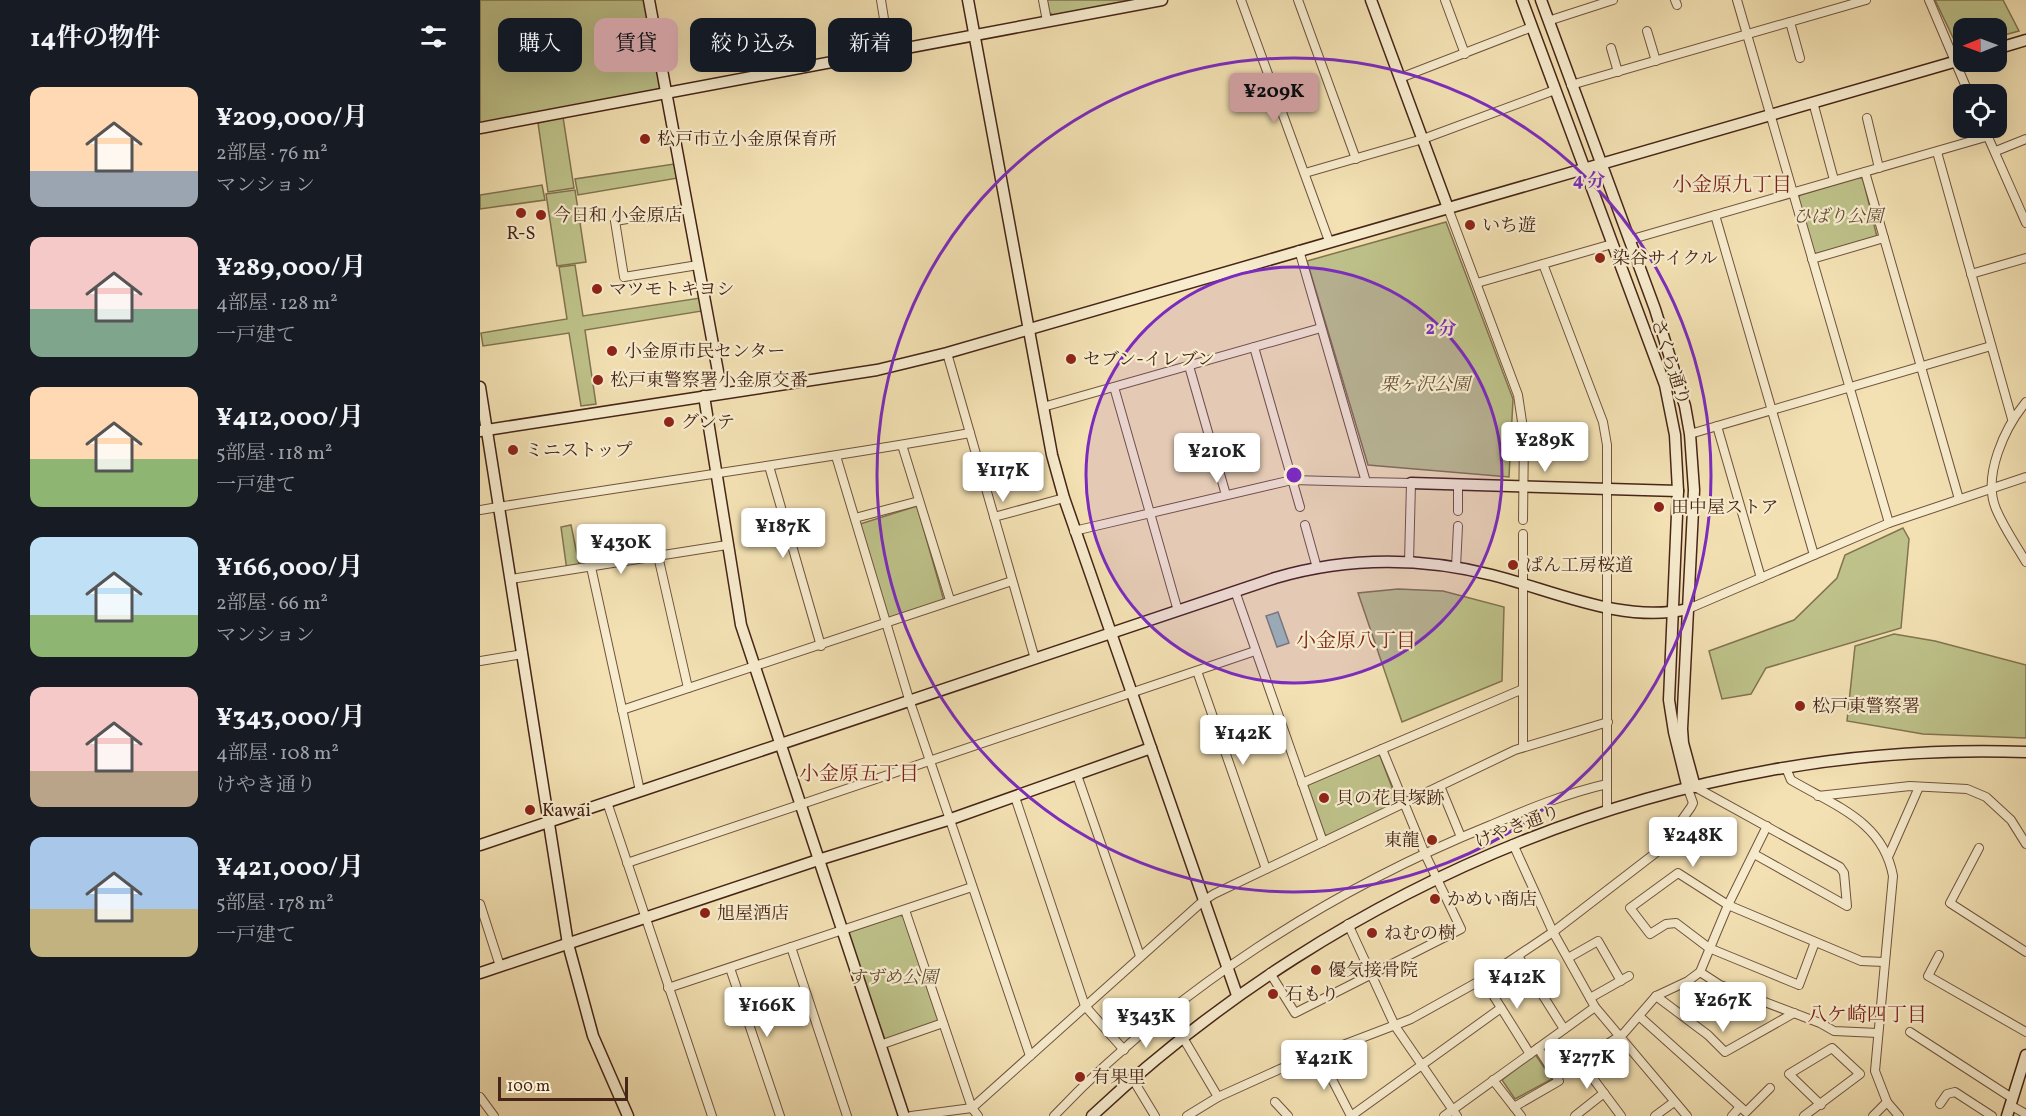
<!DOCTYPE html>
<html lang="ja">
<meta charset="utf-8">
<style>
:root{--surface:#171b24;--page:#242831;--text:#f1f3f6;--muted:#9ea1a6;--accent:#c59692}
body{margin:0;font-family:Vollkorn,"Noto Serif JP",serif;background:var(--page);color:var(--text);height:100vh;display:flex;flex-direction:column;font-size:22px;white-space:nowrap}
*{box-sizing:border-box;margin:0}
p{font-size:20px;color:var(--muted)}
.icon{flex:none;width:33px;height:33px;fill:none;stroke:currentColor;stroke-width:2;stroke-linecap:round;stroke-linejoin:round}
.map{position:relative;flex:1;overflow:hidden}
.side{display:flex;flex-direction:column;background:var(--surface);width:480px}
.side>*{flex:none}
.top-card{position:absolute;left:18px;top:18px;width:570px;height:54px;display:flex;gap:12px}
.needle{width:39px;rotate:269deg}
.controls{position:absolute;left:1473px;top:18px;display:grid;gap:12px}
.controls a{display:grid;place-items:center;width:54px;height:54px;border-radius:12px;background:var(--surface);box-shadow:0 6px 24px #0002;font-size:30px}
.scale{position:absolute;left:18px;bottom:15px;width:130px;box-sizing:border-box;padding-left:6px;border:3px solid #462417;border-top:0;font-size:16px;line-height:21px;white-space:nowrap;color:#462417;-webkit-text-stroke:4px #f7ecce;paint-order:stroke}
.price{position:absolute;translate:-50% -51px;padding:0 14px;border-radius:6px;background:#fff;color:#222;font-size:20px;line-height:39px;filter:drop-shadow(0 2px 3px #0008)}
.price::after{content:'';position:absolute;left:50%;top:36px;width:18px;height:14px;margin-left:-9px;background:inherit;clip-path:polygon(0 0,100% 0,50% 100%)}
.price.active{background:var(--accent);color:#111}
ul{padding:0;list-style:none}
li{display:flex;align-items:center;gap:18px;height:150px;padding:0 30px}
li span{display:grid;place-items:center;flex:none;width:168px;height:120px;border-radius:12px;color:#555}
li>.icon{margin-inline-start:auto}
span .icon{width:72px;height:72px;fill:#fffc;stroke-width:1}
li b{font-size:26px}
h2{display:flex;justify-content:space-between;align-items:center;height:72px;padding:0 30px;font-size:26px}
.tag{padding:0 21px;border-radius:12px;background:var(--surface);box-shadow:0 6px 24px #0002;font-size:21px;line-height:54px}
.tag.active{background:var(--accent);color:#111}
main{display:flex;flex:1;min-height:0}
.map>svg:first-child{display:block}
.green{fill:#bec28a;stroke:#827350;stroke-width:1.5}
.water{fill:#9ebcb5;stroke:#7b7f76;stroke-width:1.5}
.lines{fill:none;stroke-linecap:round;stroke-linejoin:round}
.street-casing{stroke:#71533e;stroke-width:10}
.secondary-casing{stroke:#462417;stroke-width:13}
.street{stroke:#f7ecce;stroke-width:8}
.secondary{stroke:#f7ecce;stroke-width:10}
.ring{fill:none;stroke:#7b2cbf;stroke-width:3}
.poi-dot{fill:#8f2418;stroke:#f7ecce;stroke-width:2}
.labels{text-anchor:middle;stroke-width:4.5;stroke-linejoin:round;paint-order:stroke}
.poi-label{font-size:18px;fill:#462417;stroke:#f7ecce;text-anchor:start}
.park-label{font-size:18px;font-style:italic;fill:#644c34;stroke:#f7ecce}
.street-label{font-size:18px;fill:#462417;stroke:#f7ecce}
.neighbourhood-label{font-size:20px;fill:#7a1f14;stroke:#f7ecce}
.centre{fill:#7b2cbf;stroke:#f7ecce;stroke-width:3}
.ring-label{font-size:18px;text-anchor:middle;font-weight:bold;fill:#7b2cbf;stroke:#f7ecce;stroke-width:4.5;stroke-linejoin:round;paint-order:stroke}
</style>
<main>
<section class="side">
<h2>14件の物件<svg class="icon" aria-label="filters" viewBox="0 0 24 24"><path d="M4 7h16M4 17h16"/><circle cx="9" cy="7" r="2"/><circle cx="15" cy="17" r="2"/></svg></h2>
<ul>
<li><span style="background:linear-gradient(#ffd9b3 70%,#9aa5b1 0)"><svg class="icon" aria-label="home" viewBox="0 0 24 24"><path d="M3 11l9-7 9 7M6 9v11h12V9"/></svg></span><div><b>¥209,000/月</b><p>2部屋 · 76 m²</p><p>マンション</p></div></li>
<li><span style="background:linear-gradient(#f6c9c9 60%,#7fa58c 0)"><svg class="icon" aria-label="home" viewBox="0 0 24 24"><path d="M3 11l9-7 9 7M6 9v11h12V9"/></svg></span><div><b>¥289,000/月</b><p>4部屋 · 128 m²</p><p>一戸建て</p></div></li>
<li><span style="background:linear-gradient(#ffd9b3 60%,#8fb573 0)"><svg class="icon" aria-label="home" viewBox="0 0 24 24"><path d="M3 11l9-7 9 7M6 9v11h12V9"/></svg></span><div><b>¥412,000/月</b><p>5部屋 · 118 m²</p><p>一戸建て</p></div></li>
<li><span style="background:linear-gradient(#bfe0f5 65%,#8fb573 0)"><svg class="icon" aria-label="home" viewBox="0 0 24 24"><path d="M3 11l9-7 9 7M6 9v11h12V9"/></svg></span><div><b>¥166,000/月</b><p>2部屋 · 66 m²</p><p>マンション</p></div></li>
<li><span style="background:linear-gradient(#f6c9c9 70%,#b9a48a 0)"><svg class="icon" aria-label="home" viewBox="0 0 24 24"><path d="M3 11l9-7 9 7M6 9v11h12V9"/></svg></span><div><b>¥343,000/月</b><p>4部屋 · 108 m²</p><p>けやき通り</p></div></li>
<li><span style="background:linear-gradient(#a9c7e8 60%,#c2b280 0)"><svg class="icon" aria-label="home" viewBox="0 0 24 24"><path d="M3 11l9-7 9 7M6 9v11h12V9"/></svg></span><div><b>¥421,000/月</b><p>5部屋 · 178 m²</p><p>一戸建て</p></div></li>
</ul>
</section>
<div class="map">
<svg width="1546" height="1116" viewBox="0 0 1546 1116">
<rect width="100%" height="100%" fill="#f3e1b3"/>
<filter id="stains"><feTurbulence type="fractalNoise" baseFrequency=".00333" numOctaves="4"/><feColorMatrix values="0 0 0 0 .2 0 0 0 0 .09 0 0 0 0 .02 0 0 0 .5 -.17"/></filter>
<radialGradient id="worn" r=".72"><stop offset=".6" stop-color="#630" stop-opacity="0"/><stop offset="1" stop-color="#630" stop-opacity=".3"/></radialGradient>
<!-- green -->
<g class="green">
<polygon points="0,0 169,0 187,93 0,128"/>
<polygon points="566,0 655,0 573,15 569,12"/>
<polygon points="1455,0 1523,0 1539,31 1517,37 1516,28 1484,28 1483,46 1478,48"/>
<polygon points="83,117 94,188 68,192 58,123"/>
<polygon points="194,164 198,178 98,195 95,179"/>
<polygon points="1379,177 1383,179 1397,237 1338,254 1334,253 1318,199 1320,195"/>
<polygon points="62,185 65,200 0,209 0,195"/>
<polygon points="95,190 106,262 77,266 66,194"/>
<polygon points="966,222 1033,399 1029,477 888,465 827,261"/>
<polygon points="95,265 103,316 220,298 222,311 105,330 116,404 101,406 89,333 3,346 1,333 87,319 79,267"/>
<polygon points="437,506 464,601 407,621 377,525"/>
<polygon points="91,525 100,569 87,571 81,527"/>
<polygon points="1423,528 1429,539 1421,628 1286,668 1271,694 1242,699 1229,651 1314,620 1357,578 1365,555"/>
<polygon points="918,589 963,591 1024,607 1022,681 922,722 878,593"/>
<polygon points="1414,634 1455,641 1546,665 1546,738 1443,734 1367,721 1375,646"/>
<polygon points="897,755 900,756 918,803 849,837 844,834 827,788 828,785"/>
<polygon points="420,915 424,917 458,1019 457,1023 405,1040 368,935 370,932"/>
<polygon points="1055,1054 1072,1079 1035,1099 1022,1080"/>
</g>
<!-- water -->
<polygon class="water" points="798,612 809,643 797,647 786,616"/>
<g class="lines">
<defs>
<g id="street">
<polyline points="401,0 409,50"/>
<polyline points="563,0 567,21"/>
<polyline points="761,0 849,241"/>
<polyline points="818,0 876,159"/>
<polyline points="965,0 985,54"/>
<polyline points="1195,0 1197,5"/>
<polyline points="1257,0 1409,523"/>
<polyline points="1449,0 1489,94"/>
<polyline points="1068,21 1133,0"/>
<polyline points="1310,22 1320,58"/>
<polyline points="1167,31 1176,61"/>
<polyline points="1131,48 1138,72"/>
<polyline points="920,78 1052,27"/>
<polyline points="1091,85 1386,0"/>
<polyline points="1333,102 1354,180"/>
<polyline points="1387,118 1399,168"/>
<polyline points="1504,128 1546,223"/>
<polyline points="1516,151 1546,139"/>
<polyline points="1457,152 1532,419"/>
<polyline points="1385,172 1479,499"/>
<polyline points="825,173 943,139 1075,90"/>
<polyline points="968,208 1038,395 1044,435 1043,520"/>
<polyline points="208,209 135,221 144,277 218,265"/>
<polyline points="1235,215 1334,555"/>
<polyline points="1149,240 1509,136"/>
<polyline points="819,250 886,482 931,483 929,562"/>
<polyline points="1332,259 1404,238"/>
<polyline points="1063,264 1123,422 1127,445 1127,810"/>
<polyline points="1491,274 1546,258"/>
<polyline points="997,283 1132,244"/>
<polyline points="774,347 820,507"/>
<polyline points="467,353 555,659"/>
<polyline points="709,366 746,495"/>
<polyline points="634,387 698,611"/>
<path d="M 1546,402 C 1525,427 1502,476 1516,509 C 1524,528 1536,545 1546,562"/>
<polyline points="563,407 841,328"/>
<polyline points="1237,426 1281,578"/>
<polyline points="1210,434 1511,346"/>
<polyline points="422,445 470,600"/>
<polyline points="356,456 429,699 550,1056"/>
<polyline points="289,466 341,646"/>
<path d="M 0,510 C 163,483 327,462 490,433"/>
<polyline points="978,511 978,484"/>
<polyline points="514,517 584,498"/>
<polyline points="375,518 439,501"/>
<polyline points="825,525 837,568"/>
<polyline points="594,531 812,480 886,482"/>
<polyline points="178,556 208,688"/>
<polyline points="111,567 160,791"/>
<polyline points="976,567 978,526"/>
<polyline points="31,579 247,545"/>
<polyline points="755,591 843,842"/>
<polyline points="1208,609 1409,523 1546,477"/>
<polyline points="0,661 43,654"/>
<polyline points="717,671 786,869"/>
<polyline points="142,710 532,581"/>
<polyline points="1043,747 1043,534"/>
<path d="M 1306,768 L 1311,780 C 1355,806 1403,821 1413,876 L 1395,1071 L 1407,1102 L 1419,1116"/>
<polyline points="597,775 660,956"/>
<polyline points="822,783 1043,689"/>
<polyline points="960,786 981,837"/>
<polyline points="1217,788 1360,867 1364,873 1367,906 1274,854"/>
<polyline points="1338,796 1430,786 1487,789 1506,797 1531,820 1546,844"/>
<polyline points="535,797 605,1006 644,1050"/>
<polyline points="127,802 232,1116"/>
<polyline points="1033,844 1073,932 1115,1007 1207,1116"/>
<polyline points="1499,848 1470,903 1546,952"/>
<polyline points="1409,855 1439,787"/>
<polyline points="147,863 775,651"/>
<polyline points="0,904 20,966"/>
<polyline points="425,910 492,1108 498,1116"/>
<polyline points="868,924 915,1026 977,1116"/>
<polyline points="1335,942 1319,985 1229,948 1196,923 1186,924 1170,934 1150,908 1198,873 1248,905 1381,961 1404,962"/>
<polyline points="311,947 367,1116"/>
<polyline points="1459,955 1448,976 1546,1032"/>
<polyline points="1038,956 1084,1029"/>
<polyline points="1088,958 1118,941 1141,981"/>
<polyline points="250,968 300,1116"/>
<polyline points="1220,972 1240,985 1340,1023 1354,1031 1398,1033"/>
<polyline points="790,973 815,1013 981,929 945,854 902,749"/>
<polyline points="1003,979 1050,1054"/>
<polyline points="188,988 492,887"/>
<polyline points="1176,996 1228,1035 1245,1052 1314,1013"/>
<polyline points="1110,998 1149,976"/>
<polyline points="1159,1016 1266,1112 1290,1088"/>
<polyline points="1430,1032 1532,1098"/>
<polyline points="702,1036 738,1097"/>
<polyline points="400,1045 463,1023"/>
<polyline points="1091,1049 1141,1116"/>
<polyline points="839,1054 871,1116 1021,1008"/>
<polyline points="1102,1061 1144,1033 1176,996 1208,981 1220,972 1248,905 1287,826"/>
<polyline points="652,1078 675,1116"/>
<polyline points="1013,1080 1041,1116"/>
<polyline points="0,1097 14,1116"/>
<polyline points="795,1102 808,1116"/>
<polyline points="1460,1104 1467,1094 1475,1092 1512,1116"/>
<polyline points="1530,1105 1546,1114"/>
<polyline points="1034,1107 1079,1081 1058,1048"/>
<polyline points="431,1116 492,1108 723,901 734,894 1035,750 1128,722"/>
<path d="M 574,1116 C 692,991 852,889 1011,825 C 1048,809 1087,793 1127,784"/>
<polyline points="707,1116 738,1097 800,1069 931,1019 1003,979 1073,932 1182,848 1211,807 1213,803 1208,789"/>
<polyline points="964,1116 1115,1007"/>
<polyline points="1095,1116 1124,1093"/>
<polyline points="1175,1116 1194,1102"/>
<polyline points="1252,1116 1260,1107"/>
<polyline points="1324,1116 1380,1074 1352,1048 1309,1074 1341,1105"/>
<polyline points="1393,1116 1407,1102"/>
</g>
<g id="secondary">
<polyline points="169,0 242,393"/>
<polyline points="488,0 572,455 584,498 757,995"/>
<polyline points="891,0 968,208"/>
<polyline points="1042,0 1185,385 1195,435 1198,491 1189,700 1194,732 1208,789"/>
<polyline points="1061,0 1175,309 1205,406 1210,434 1214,490 1202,729 1203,743 1215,787"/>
<polyline points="1516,49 1546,40"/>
<polyline points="0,128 682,0"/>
<polyline points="0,387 88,944 113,1036 148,1116"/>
<polyline points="224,396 261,625 424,1116"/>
<polyline points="0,431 397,370 467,353 1484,59"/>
<polyline points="931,483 1198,491"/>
<path d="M 0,845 L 795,578 C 867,557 940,557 1012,575 C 1075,591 1143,624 1208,609"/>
<polyline points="0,973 338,860 471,819 671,748"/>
<path d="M 612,1116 C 862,881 1200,739 1546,752"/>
<polyline points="1527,1116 1546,1055"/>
</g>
</defs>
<!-- street casing -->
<use href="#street" class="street-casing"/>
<!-- secondary casing -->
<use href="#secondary" class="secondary-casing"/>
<!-- street -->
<use href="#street" class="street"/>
<!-- secondary -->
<use href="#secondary" class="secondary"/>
</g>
<!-- distance rings -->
<circle cx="814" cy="475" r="208" fill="#7b2cbf" fill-opacity=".12"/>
<g class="ring">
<circle cx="814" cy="475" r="208"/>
<circle cx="814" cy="475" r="417"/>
</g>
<!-- markers -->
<g class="poi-dot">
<circle cx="165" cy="139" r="6"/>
<circle cx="41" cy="213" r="6"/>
<circle cx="61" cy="215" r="6"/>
<circle cx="990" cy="225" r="6"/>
<circle cx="1120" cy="258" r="6"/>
<circle cx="117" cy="289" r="6"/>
<circle cx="132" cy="351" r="6"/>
<circle cx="591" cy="359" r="6"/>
<circle cx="118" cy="380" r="6"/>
<circle cx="189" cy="422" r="6"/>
<circle cx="33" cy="450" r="6"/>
<circle cx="1179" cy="507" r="6"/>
<circle cx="1033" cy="565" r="6"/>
<circle cx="1320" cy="706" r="6"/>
<circle cx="844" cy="798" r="6"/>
<circle cx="50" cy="810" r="6"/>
<circle cx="952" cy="840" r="6"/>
<circle cx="955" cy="899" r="6"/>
<circle cx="225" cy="913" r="6"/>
<circle cx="892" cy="933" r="6"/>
<circle cx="836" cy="970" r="6"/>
<circle cx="793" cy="994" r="6"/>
<circle cx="600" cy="1077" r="6"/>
</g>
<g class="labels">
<!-- poi labels -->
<g class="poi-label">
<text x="177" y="145">松戸市立小金原保育所</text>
<text x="73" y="221">今日和 小金原店</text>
<text x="1002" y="231">いち遊</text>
<text x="41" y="239" text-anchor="middle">R-S</text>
<text x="1132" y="264">染谷サイクル</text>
<text x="129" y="295">マツモトキヨシ</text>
<text x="144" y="357">小金原市民センター</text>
<text x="603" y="365">セブン-イレブン</text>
<text x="130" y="386">松戸東警察署小金原交番</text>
<text x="201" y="428">グンテ</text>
<text x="45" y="456">ミニストップ</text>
<text x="1191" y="513">田中屋ストア</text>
<text x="1045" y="571">ぱん工房桜道</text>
<text x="1332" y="712">松戸東警察署</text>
<text x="856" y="804">貝の花貝塚跡</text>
<text x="62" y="816">Kawai</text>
<text x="940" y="846" text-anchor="end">東龍</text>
<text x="967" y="905">かめい商店</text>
<text x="237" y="919">旭屋酒店</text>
<text x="904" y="939">ねむの樹</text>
<text x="848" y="976">優気接骨院</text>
<text x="805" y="1000">石もり</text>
<text x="612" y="1083">有果里</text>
</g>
<!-- park labels -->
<g class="park-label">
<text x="1358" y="222">ひばり公園</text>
<text x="945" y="390">栗ヶ沢公園</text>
<text x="413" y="983">すずめ公園</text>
</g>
<!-- street labels -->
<g class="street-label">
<text transform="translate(1191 362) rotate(72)" y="6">さくら通り</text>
<text transform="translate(1037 826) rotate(-21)" y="6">けやき通り</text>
</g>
<!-- neighbourhood labels -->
<g class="neighbourhood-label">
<text x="1252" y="191">小金原九丁目</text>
<text x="876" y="647">小金原八丁目</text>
<text x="379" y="780">小金原五丁目</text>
<text x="1387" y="1021">八ケ崎四丁目</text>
</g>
</g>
<circle cx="814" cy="475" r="9" class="centre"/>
<g class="ring-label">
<text x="1109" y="186">4 分</text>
<text x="961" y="334">2 分</text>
</g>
<rect width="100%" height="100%" filter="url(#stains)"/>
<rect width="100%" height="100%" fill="url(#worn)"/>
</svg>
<div class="controls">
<a><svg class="needle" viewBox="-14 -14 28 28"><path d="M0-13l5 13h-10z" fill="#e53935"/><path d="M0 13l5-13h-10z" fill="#9ea1a6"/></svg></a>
<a><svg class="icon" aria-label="locate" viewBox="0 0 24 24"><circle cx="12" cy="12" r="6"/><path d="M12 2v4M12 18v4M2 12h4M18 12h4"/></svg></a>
</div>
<div class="scale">100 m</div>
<b class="price active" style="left:794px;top:124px">¥209K</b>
<b class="price" style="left:1065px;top:473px">¥289K</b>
<b class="price" style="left:737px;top:484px">¥210K</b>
<b class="price" style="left:523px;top:503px">¥117K</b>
<b class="price" style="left:303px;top:559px">¥187K</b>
<b class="price" style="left:141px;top:575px">¥430K</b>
<b class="price" style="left:763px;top:766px">¥142K</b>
<b class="price" style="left:1213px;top:868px">¥248K</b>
<b class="price" style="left:1037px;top:1010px">¥412K</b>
<b class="price" style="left:1243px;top:1033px">¥267K</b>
<b class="price" style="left:287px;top:1038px">¥166K</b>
<b class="price" style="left:666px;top:1049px">¥343K</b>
<b class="price" style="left:1107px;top:1090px">¥277K</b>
<b class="price" style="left:844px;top:1091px">¥421K</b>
<div class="top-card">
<a class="tag">購入</a>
<a class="tag active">賃貸</a>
<a class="tag">絞り込み</a>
<a class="tag">新着</a>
</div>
</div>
</main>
